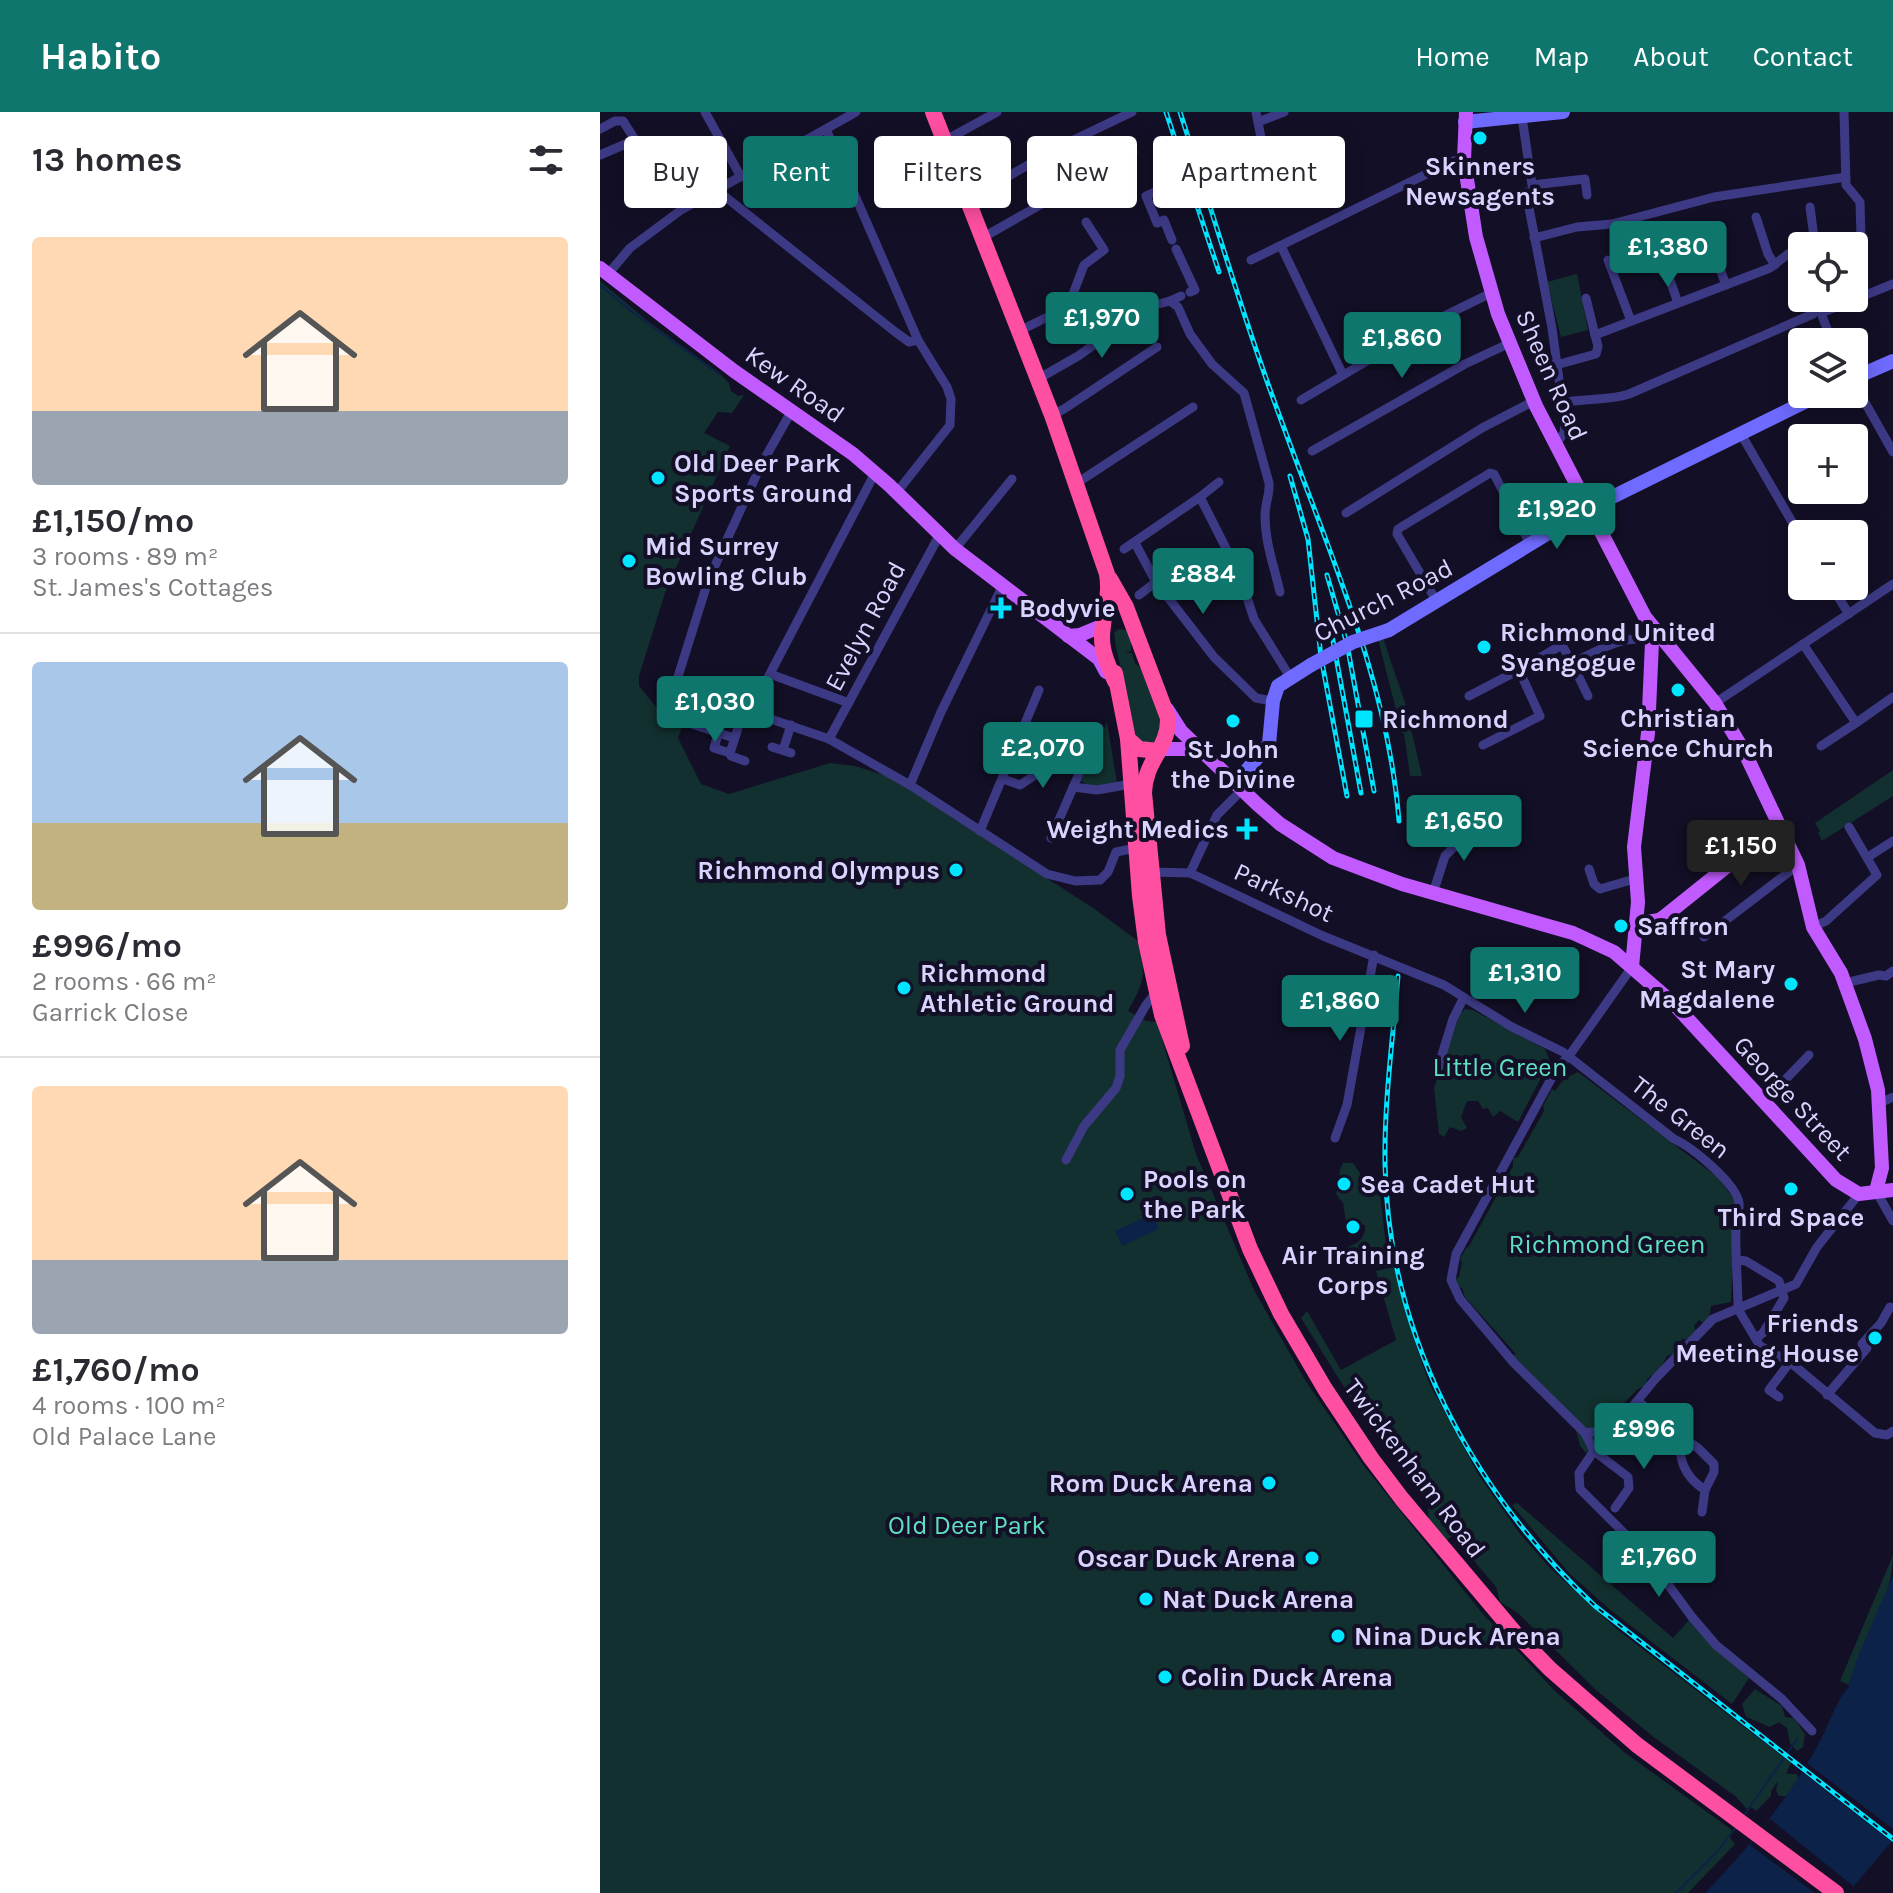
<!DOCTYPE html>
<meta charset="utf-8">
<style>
:root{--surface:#fff;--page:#f7f7f7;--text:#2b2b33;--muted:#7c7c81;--line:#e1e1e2;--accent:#0f766e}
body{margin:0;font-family:Karla,sans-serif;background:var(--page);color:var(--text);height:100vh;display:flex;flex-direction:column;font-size:30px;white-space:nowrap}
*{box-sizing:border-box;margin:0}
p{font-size:26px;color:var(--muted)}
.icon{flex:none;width:44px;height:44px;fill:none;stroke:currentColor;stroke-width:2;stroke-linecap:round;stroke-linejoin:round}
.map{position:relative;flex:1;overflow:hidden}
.side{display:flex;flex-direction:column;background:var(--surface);width:600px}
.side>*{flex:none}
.guide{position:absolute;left:24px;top:24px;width:760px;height:72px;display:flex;gap:16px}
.tools{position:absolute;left:1188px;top:120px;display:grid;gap:16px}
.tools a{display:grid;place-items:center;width:80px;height:80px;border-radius:8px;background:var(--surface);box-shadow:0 4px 20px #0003;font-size:40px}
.price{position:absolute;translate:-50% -68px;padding:0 18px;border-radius:8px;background:var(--accent);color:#fff;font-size:26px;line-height:52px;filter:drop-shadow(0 2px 4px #0008)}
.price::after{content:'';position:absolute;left:50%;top:48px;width:24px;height:18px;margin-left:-12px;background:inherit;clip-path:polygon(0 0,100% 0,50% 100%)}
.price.current{background:#222;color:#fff}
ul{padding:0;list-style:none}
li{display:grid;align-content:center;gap:16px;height:424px;padding:0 32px}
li+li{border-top:2px solid var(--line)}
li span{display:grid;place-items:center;height:248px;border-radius:8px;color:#555}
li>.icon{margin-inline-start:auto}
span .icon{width:144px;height:144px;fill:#fffc;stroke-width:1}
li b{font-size:34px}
h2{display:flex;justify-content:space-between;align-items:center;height:96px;padding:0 32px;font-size:34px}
.pill{padding:0 28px;border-radius:8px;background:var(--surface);box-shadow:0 4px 20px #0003;font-size:28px;line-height:72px}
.pill.current{background:var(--accent);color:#fff}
header{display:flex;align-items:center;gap:48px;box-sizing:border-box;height:112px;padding:0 40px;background:var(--accent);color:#fff}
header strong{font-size:38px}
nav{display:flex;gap:44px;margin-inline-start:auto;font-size:28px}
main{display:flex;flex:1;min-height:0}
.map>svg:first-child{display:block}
.green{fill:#12302f}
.water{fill:#0c2248}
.pier{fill:#130f26}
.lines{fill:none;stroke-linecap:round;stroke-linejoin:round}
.stream{stroke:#0c2248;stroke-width:2}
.street{stroke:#3d3a85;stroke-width:9}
.secondary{stroke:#6f6bff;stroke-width:14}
.primary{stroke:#c25bff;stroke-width:14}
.highway{stroke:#ff4fa3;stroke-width:16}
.rail-casing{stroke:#00e5ff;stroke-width:5}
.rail{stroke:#130f26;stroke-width:2;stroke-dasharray:6;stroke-linecap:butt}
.secondary-bridge{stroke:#6f6bff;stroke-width:14}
.poi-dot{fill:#00e5ff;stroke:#130f26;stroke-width:3}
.labels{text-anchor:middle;stroke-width:8;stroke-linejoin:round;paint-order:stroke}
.poi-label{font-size:26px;font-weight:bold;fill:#d9d4ff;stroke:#130f26;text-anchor:start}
.street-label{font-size:26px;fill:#d9d4ff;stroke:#130f26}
.park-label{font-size:26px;fill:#5fe0c0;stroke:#130f26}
</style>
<header>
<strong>Habito</strong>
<nav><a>Home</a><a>Map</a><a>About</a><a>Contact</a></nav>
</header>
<main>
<section class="side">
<h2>13 homes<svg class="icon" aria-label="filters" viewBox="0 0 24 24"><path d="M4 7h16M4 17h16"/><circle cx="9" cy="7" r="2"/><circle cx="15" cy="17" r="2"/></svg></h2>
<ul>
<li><span style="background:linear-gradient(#ffd9b3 70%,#9aa5b1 0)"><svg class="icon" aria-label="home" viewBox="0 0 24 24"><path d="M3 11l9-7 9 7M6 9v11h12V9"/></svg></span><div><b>£1,150/mo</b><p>3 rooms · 89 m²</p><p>St. James's Cottages</p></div></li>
<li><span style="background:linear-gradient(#a9c7e8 65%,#c2b280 0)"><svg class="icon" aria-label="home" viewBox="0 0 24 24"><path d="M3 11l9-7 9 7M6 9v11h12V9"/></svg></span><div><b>£996/mo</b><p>2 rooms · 66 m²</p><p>Garrick Close</p></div></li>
<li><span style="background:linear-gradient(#ffd9b3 70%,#9aa5b1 0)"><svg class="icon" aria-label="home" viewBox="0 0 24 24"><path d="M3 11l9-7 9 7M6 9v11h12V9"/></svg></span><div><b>£1,760/mo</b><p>4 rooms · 100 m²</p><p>Old Palace Lane</p></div></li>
</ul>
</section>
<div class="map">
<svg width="1293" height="1781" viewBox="0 0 1293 1781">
<rect width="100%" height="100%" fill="#130f26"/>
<!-- green -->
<g class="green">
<polygon points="977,162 988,218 961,225 947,170"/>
<path d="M 0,169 L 45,207 L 118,260 L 129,271 L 131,279 L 138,284 L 144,283 L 132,301 L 118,300 L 104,321 L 130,334 L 65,481 L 39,564 L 39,574 L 57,596 L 61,597 L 68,574 L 93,583 L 78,626 L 101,672 L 129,682 L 230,651 L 255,654 L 290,665 L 493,796 L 538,829 C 546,866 545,867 528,899 L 546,909 L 557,910 L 596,1042 L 654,1178 L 705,1268 L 764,1354 L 882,1501 L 955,1579 L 1024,1640 L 1132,1718 L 1130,1726 L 1135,1732 L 1088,1781 L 0,1781 Z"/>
<polygon points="518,517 527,518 531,528 531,539 525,541 532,541 535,551 543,558 559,597 562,620 555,631 542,631 536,625 516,535 514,521"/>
<polygon points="783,526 805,591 822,664 810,664 804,621 802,621 778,527"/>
<path d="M 507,610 L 517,671 C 504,674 492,678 481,669 Z"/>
<polygon points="1293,658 1293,684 1222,729 1218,721 1220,719 1215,711"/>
<polygon points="865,897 873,898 945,937 950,949 918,1010 900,999 893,1005 888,996 883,997 878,989 867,989 861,1005 867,1016 861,1019 850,1015 844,1025 839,1022 834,976 860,902"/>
<polygon points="978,960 1120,1067 1135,1090 1131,1190 1111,1194 1109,1207 1103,1211 1099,1208 1094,1214 1096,1219 1091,1228 1082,1227 1077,1233 1079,1235 1076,1241 1067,1244 1060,1257 1047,1267 1046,1274 1038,1277 1017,1298 1018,1302 1013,1307 1009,1305 995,1312 1005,1322 987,1342 980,1334 976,1318 913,1245 915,1241 865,1185 862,1176 857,1175 854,1167 859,1165 862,1150 860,1147 866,1136 869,1134 913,1054 913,1046 918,1045 944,999 943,994 952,977 955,979 965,966"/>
<path d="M 743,1051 L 753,1051 L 765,1069 L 767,1065 L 778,1065 L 786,1134 L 784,1142 L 771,1141 L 768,1145 L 737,1142 C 749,1131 766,1134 765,1113 L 746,1110 L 743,1091 L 736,1082 C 741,1071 737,1061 743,1051 Z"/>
<path d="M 794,1155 L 815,1231 L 829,1271 L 878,1362 L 920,1422 L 949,1455 L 1019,1519 L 1191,1651 L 1186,1662 L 1197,1662 L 1201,1676 L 1191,1684 L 1179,1684 L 1176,1678 L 1178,1669 L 1171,1679 L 1171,1684 L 1156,1699 L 1151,1695 L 1147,1697 L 1135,1684 L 1055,1626 L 996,1578 L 918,1501 L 900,1490 L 896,1475 L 874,1449 L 871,1450 L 854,1423 L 847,1428 C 834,1420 825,1407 829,1392 L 757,1296 L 701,1206 L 707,1199 L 741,1258 L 796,1228 L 776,1159 Z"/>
<polygon points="917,1391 1073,1526 1089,1508 1111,1533 1149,1566 1132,1592 1008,1496 969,1461 912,1393"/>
<path d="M 1293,1443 C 1293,1487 1262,1530 1249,1573 L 1240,1569 Z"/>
<polygon points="1155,1577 1182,1594 1185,1605 1194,1606 1205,1622 1203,1635 1197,1639 1190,1631 1187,1616 1179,1610 1170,1615 1146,1605 1142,1592"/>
</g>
<!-- water -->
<g class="water">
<polygon points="552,1102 559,1117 522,1134 515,1119"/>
<path d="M 1293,1464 L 1293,1728 L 1248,1781 L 1105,1781 C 1147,1738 1184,1692 1214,1640 C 1224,1624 1238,1585 1248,1576 L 1258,1544 Z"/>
</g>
<!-- pier -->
<g class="pier">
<polygon points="1204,1649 1293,1717 1293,1731 1198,1657"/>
<polygon points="1170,1707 1253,1774 1248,1781 1215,1781 1150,1733"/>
</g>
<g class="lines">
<!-- stream -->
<g class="stream">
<polyline points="0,173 36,203 119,262"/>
<polyline points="1145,1702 1197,1627"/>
<polyline points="1076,1781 1117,1740 1137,1714"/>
</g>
<!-- street -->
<g class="street">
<polyline points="105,0 141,65"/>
<polyline points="656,0 662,31 676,68"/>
<polyline points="922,5 932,73 985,67 987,83"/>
<polyline points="658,10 684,0"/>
<polyline points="0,17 15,9 23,9 50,51"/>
<polyline points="226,17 318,228 347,275 351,287 350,313 297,380"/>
<polyline points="344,29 397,0"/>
<polyline points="0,43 35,28"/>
<polyline points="559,78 546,84 557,111 564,108 572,128"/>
<polyline points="118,79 294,219 309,230 318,228"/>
<polyline points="926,80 952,216 965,312 964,321 955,333"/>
<polyline points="367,88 461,34 532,0"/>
<polyline points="1210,95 1215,133"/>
<polyline points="1156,105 1168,142 1175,153"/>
<polyline points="1106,119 1126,173"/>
<polyline points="382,126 533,40"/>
<polyline points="934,126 977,115 1012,112 1114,85 1246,65"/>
<polyline points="1056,128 1078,191"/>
<polyline points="681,134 743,263"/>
<polyline points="1212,134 1234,127 1261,125 1260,90 1246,73 1244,0"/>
<polyline points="576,137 595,178 590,180"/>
<polyline points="651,148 853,49 864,48"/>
<polyline points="1008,148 1031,209"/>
<polyline points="8,162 30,136 81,98 256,0"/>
<polyline points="986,186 995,223"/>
<polyline points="570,189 581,184"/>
<polyline points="419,219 468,195 484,153 504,138 486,110"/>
<polyline points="1232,230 1221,201 1293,172"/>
<polyline points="956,253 996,242 998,234 995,223 1170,156 1188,142 1202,137"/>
<path d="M 438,267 L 478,244 L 547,195 L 570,189 L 578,195 L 590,222 L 612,252 L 644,281 L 669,371 C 670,382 665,392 665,403 C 665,431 674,454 680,480"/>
<polyline points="1254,271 1293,340"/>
<polyline points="701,288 838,207 891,181"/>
<path d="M 961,291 C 984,286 1008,289 1029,282 L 1213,202"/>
<polyline points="452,303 464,297 557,235"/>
<polyline points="1141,322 1202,427"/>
<polyline points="712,339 865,252 910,231"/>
<polyline points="477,371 593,295"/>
<polyline points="600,385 619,370"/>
<polyline points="746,401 882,316 934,289"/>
<polyline points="535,431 556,470 614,545 656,586 673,589"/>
<polyline points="355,437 412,367"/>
<polyline points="524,437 600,385 640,464 654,507 690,565"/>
<polyline points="1231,474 1249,502"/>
<polyline points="539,483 556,470"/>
<polyline points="837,490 797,422 798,417 890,361 894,362 931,434"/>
<polyline points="1203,532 1256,611 1293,585"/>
<polyline points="972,551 988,584"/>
<path d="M 919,558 L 960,534 L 963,535 L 972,551 C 994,541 1028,519 1052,530"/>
<polyline points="170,562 249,591"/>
<polyline points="76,571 108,469 161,353 191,300"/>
<polyline points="869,584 919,558 940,604 883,633"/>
<polyline points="1115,591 1293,472"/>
<polyline points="150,600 229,627 310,673 447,762 475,769 500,768 508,760 516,740 536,736"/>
<polyline points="92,612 134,626"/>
<polyline points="118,622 114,636 130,641"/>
<polyline points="229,627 340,422"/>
<polyline points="1221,634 1256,611"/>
<polyline points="172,635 191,641"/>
<polyline points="183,638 191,613"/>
<polyline points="145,649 131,644 130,641 139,613 150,600 275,361"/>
<polyline points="403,667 420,673 435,663 453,631"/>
<polyline points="310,673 341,600 402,475"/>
<polyline points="473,675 497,678 531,672"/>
<polyline points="380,719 439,578"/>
<polyline points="451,726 499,616"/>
<polyline points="1268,745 1293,729"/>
<polyline points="989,757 994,772 1000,777 1038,766"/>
<path d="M 550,760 L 590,761 L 601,766 L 723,824 L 844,873 L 912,915 L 963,940 L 1074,1027 C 1092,1035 1136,1071 1139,1091 C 1140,1099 1136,1108 1136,1116 C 1135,1143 1138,1170 1138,1197"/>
<polyline points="590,761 617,703 641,679"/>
<polyline points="833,781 845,744 856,733 862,713"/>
<polyline points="1213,815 1226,809 1277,763 1249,715"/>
<polyline points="1104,825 1198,753"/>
<polyline points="1032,855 969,944 957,956 856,1142 851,1168 860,1187 914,1251 985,1321 1014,1317 1056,1266 1113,1207 1196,1172 1217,1135 1259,1082"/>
<polyline points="1245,871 1279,863 1286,864 1293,859"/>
<polyline points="837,959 853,907 863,887"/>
<polyline points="1163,991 1209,943"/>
<polyline points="1280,991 1293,985"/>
<polyline points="735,1026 747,993 774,843"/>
<polyline points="466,1048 484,1014 516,976 520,964 520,938 546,893 557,879"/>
<polyline points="1276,1079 1293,1109"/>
<polyline points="1137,1148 1146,1149 1179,1169 1184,1186 1163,1221 1156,1226"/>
<polyline points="1138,1197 1160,1234 1190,1250 1275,1321 1287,1323 1293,1319"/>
<polyline points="1227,1283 1267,1236 1262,1232 1281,1211 1290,1195"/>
<polyline points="1179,1285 1169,1278 1190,1250"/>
<polyline points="1038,1289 1066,1313"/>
<polyline points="1069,1315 1099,1337 1114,1352 1114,1360 1105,1378"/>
<polyline points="1014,1317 994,1339 1028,1365 1029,1376 1015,1396"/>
<polyline points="985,1321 994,1339 979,1361 980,1377 1047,1444 1092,1505 1116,1533 1182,1587 1212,1619"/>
<path d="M 1078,1322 C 1080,1347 1082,1363 1105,1378 L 1102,1400"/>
</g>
<!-- secondary -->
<g class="secondary">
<polyline points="865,10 963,0"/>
<polyline points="1254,266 1293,249"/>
<polyline points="789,518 988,397 1221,282"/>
<polyline points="635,672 669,632 673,589 678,574 711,553"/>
</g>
<!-- primary -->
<g class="primary">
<polyline points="866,0 864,48 876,125 898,202 936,294 1045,505 1115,591 1144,639 1198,753 1213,815 1241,861 1265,927 1278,978 1282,1056 1276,1079"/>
<polyline points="0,156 134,259 253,342 289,373 355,437 499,547 506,560"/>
<polyline points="468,524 480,523 504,513"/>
<polyline points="567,597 581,619 657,692 680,712 733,746 802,772 973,821 1014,840 1073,891 1236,1068 1259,1082 1293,1078"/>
<polyline points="560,637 600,637"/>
<polyline points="1036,812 1059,808 1065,804 1161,727 1169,723 1182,723"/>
<polyline points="1032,855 1038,790 1034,735 1048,621 1052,530 1057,522"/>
</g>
<!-- highway -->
<g class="highway">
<path d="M 333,0 L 452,303 L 507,462 C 511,486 502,503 502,526 C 502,541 509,555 515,569"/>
<path d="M 510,467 L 526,495 L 568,606 C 569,637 545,647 544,681 L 558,823 L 582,934"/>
<polyline points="515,561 528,627 539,637 559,639"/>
<polyline points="528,627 540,784 546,830 562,903 650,1137 681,1202 725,1277 771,1346 802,1387 914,1520 950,1557 1037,1633 1236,1781"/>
</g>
<defs>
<g id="rail">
<polyline points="566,0 619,160"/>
<path d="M 580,0 C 614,105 645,212 684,316 C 731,445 788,571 799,709"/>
<polyline points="690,364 708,427 721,545 747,684"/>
<polyline points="727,463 747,532 774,679"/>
<polyline points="729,507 761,681"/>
<path d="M 798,864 C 793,927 784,989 785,1052 C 788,1223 872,1379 995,1494 L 1293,1727"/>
</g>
</defs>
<!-- rail casing -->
<use href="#rail" class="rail-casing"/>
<!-- rail -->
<use href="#rail" class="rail"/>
<!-- secondary-bridge -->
<polyline class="secondary-bridge" points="711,553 753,530 789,518"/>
</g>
<!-- markers -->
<g class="poi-dot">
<circle cx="880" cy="26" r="8"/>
<circle cx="58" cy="366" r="8"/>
<circle cx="29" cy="449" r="8"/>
<path d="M397 484h8v8h8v8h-8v8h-8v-8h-8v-8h8z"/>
<circle cx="884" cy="535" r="8"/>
<circle cx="1078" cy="578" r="8"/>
<rect x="754" y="597" width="20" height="20" rx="4"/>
<circle cx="633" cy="609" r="8"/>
<path d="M643 705h8v8h8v8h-8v8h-8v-8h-8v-8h8z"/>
<circle cx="356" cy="758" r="8"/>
<circle cx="1021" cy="814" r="8"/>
<circle cx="1191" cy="872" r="8"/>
<circle cx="304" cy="876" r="8"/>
<circle cx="744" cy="1072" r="8"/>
<circle cx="1191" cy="1077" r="8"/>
<circle cx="527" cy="1082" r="8"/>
<circle cx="753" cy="1115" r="8"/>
<circle cx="1275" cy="1226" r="8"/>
<circle cx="669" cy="1371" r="8"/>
<circle cx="712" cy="1446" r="8"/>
<circle cx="546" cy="1487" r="8"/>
<circle cx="738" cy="1524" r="8"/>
<circle cx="565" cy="1565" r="8"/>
</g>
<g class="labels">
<!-- poi labels -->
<g class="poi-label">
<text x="880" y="63" text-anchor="middle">Skinners<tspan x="880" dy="30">Newsagents</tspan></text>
<text x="74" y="360">Old Deer Park<tspan x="74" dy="30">Sports Ground</tspan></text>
<text x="45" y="443">Mid Surrey<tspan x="45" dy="30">Bowling Club</tspan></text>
<text x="419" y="505">Bodyvie</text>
<text x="900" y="529">Richmond United<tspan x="900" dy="30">Syangogue</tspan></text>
<text x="1078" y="615" text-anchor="middle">Christian<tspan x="1078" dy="30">Science Church</tspan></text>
<text x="782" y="616">Richmond</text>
<text x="633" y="646" text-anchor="middle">St John<tspan x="633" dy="30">the Divine</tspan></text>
<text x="629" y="726" text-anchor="end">Weight Medics</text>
<text x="340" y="767" text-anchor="end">Richmond Olympus</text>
<text x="1037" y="823">Saffron</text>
<text x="1175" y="866" text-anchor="end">St Mary<tspan x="1175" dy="30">Magdalene</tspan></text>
<text x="320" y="870">Richmond<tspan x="320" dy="30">Athletic Ground</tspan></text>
<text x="543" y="1076">Pools on<tspan x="543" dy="30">the Park</tspan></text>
<text x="760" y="1081">Sea Cadet Hut</text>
<text x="1191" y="1114" text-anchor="middle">Third Space</text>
<text x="753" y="1152" text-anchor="middle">Air Training<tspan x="753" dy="30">Corps</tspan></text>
<text x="1259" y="1220" text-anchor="end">Friends<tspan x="1259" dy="30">Meeting House</tspan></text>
<text x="653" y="1380" text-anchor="end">Rom Duck Arena</text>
<text x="696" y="1455" text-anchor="end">Oscar Duck Arena</text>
<text x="562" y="1496">Nat Duck Arena</text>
<text x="754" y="1533">Nina Duck Arena</text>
<text x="581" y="1574">Colin Duck Arena</text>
</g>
<!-- street labels -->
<g class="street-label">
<text transform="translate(952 263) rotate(66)" y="9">Sheen Road</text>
<text transform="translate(195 272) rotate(35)" y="9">Kew Road</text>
<text transform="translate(783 488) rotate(-27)" y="9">Church Road</text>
<text transform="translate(265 514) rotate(-62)" y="9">Evelyn Road</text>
<text transform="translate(684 780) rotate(25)" y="9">Parkshot</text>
<text transform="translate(1193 986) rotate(47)" y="9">George Street</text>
<text transform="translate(1081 1005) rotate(38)" y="9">The Green</text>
<text transform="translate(815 1356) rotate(53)" y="9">Twickenham Road</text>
</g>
<!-- park labels -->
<g class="park-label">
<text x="900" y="964">Little Green</text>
<text x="1007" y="1141">Richmond Green</text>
<text x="367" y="1422">Old Deer Park</text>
</g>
</g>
</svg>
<div class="tools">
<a><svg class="icon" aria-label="locate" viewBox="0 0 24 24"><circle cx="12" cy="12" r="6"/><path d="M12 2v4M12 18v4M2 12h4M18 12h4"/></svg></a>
<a><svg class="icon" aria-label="layers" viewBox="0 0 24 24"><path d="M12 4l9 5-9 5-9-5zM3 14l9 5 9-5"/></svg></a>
<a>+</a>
<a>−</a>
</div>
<b class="price" style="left:1068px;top:177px">£1,380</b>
<b class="price" style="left:502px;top:248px">£1,970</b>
<b class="price" style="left:802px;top:268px">£1,860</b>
<b class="price" style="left:957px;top:439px">£1,920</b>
<b class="price" style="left:603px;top:504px">£884</b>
<b class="price" style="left:115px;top:632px">£1,030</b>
<b class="price" style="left:443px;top:678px">£2,070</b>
<b class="price" style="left:864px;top:751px">£1,650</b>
<b class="price current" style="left:1141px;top:776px">£1,150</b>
<b class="price" style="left:925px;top:903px">£1,310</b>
<b class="price" style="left:740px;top:931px">£1,860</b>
<b class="price" style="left:1044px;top:1359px">£996</b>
<b class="price" style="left:1059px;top:1487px">£1,760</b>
<div class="guide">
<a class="pill">Buy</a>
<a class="pill current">Rent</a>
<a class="pill">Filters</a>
<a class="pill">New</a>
<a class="pill">Apartment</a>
</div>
</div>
</main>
